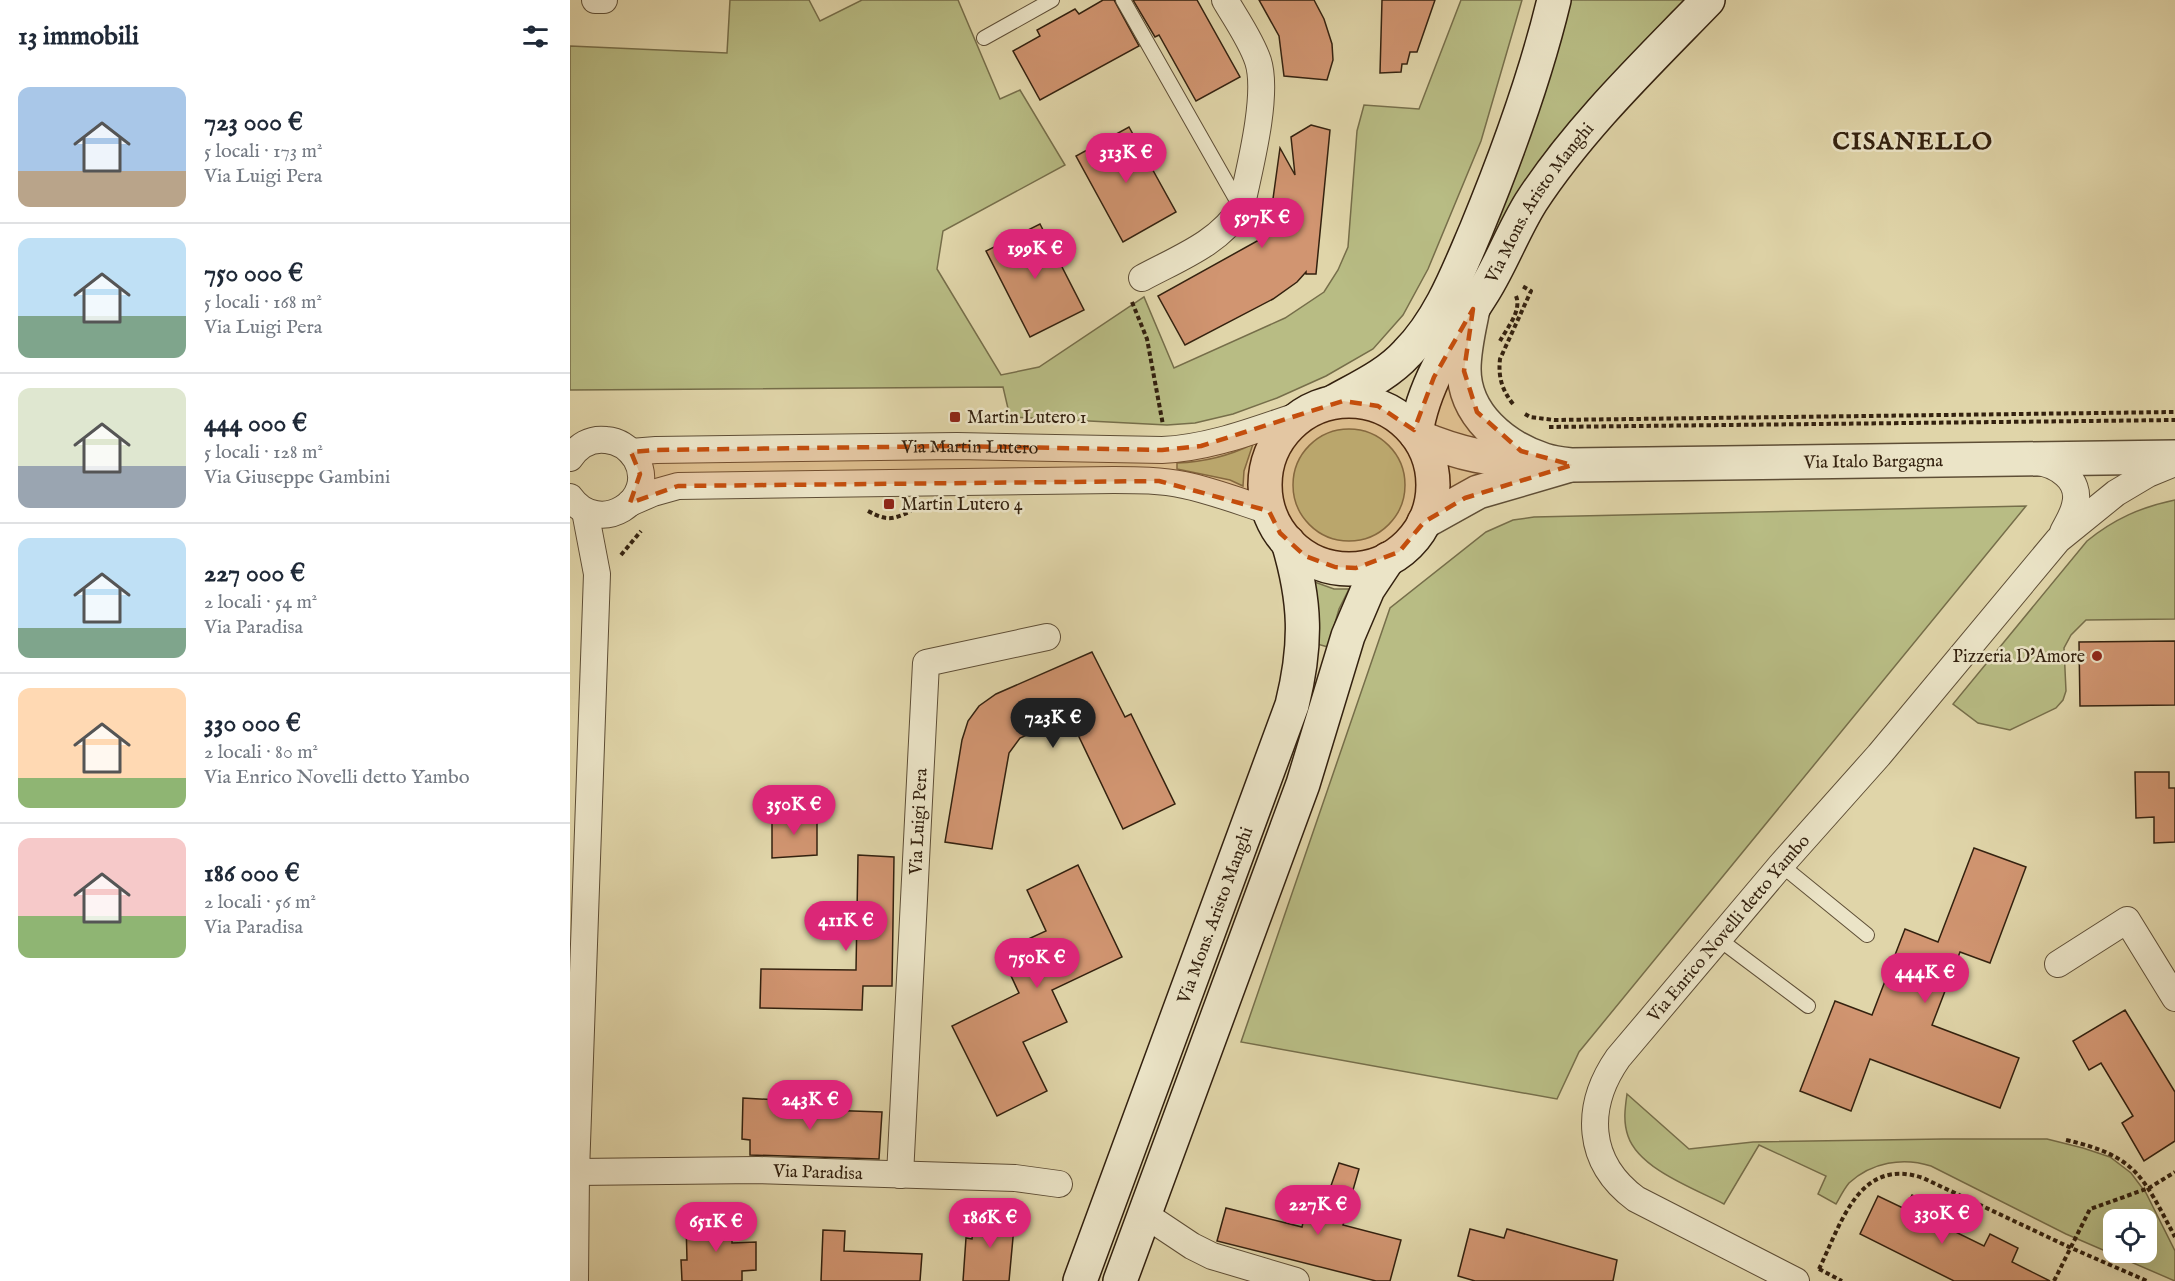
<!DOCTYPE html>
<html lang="it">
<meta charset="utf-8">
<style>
:root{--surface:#fff;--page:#f2f2f3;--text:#1f2937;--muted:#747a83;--line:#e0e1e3;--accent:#db2777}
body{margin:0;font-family:"IM FELL English",serif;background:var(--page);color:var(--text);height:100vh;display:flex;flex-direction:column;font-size:22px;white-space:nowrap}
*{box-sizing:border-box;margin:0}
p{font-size:20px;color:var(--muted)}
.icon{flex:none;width:33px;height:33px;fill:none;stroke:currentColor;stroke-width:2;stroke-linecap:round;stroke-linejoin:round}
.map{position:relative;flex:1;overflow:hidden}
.sheet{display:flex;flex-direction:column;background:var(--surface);width:570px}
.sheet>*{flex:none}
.tools{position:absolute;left:1533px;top:1209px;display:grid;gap:12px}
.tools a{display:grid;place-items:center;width:54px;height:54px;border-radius:12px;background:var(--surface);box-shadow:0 6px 24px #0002;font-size:30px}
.price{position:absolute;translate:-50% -51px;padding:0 14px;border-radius:21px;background:var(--accent);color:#fff;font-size:20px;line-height:39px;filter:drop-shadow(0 2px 3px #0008)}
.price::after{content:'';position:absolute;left:50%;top:36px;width:18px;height:14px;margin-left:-9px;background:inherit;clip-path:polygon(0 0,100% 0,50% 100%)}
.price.selected{background:#222;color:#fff}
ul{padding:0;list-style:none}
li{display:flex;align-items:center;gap:18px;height:150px;padding:0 18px}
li+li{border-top:2px solid var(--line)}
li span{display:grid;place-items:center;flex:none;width:168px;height:120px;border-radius:12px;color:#555}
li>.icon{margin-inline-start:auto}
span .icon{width:72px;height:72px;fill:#fffc;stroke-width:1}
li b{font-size:26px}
h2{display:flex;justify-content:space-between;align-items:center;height:72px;padding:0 18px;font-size:26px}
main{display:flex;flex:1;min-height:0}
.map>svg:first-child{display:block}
.green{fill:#b8bc84;stroke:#766e4a;stroke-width:1.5;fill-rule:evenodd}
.building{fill:#d19571;stroke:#33210f;stroke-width:1.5}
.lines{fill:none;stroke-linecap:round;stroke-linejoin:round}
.service-casing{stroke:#5e4e36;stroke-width:16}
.minor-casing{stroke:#5e4e36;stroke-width:28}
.tertiary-casing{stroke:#5e4e36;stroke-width:36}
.secondary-casing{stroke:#33210f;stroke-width:36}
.path{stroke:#33210f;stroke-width:4;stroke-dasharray:4.5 3;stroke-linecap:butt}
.service{stroke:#ebe4c7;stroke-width:14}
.minor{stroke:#ebe4c7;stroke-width:26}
.tertiary{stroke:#ebe4c7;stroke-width:33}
.secondary{stroke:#ebe4c7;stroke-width:33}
.marked{fill:#c44e0d;fill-opacity:0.2;stroke:#c44e0d;stroke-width:4.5;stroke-dasharray:12 8;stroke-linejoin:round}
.poi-dot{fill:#8f2418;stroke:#ebe4c7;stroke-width:2}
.labels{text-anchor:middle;stroke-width:5;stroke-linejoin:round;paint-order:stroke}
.street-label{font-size:18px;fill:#33210f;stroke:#ebe4c7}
.poi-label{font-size:18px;fill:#33210f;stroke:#ebe4c7;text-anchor:start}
.district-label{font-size:24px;font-weight:bold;letter-spacing:1.5px;fill:#33210f;stroke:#ebe4c7}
</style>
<main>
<section class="sheet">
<h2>13 immobili<svg class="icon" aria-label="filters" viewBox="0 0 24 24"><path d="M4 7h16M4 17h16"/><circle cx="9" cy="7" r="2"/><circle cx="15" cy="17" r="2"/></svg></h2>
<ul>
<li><span style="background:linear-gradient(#a9c7e8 70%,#b9a48a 0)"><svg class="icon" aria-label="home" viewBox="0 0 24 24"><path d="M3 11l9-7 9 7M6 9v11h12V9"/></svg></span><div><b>723 000 €</b><p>5 locali · 173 m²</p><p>Via Luigi Pera</p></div></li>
<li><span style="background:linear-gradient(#bfe0f5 65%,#7fa58c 0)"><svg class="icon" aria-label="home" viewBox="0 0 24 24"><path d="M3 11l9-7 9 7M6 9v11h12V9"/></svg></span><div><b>750 000 €</b><p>5 locali · 168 m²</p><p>Via Luigi Pera</p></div></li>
<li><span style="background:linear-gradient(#dfe7d0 65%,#9aa5b1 0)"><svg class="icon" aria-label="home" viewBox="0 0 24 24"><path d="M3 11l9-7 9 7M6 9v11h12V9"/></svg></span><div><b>444 000 €</b><p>5 locali · 128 m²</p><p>Via Giuseppe Gambini</p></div></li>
<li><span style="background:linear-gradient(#bfe0f5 75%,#7fa58c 0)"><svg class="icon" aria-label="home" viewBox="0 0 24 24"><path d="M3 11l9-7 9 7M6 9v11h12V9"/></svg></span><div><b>227 000 €</b><p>2 locali · 54 m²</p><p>Via Paradisa</p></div></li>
<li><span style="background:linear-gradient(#ffd9b3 75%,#8fb573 0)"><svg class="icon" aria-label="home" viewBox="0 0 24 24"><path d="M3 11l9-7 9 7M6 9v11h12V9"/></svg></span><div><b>330 000 €</b><p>2 locali · 80 m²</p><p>Via Enrico Novelli detto Yambo</p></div></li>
<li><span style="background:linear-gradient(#f6c9c9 65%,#8fb573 0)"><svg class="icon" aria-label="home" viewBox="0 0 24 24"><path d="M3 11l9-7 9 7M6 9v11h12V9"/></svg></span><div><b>186 000 €</b><p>2 locali · 56 m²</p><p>Via Paradisa</p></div></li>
</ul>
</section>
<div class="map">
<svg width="1605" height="1281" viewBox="0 0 1605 1281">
<rect width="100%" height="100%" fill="#e0d5a9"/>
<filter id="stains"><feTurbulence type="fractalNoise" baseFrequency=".00333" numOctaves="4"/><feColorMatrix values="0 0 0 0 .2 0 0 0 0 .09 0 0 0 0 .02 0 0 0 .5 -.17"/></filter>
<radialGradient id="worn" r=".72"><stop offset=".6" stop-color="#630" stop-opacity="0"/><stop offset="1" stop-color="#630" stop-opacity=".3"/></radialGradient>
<!-- green -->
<g class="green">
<polygon points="160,0 239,0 250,21 292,0 388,0 430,99 450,90 495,165 373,231 367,269 431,375 469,367 574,297 604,368 715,318 754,292 768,270 778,247 787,131 794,105 849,109 891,0 952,0 911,141 858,269 833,315 803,349 756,376 707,398 663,414 625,423 597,425 440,417 433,387 0,390 0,46 157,53"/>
<polygon points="998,0 1116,0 1102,12 980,146 921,242 918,240"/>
<circle cx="779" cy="485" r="56"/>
<path d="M 683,444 L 674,471 L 673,486 L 660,480 L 607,469 L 607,463 C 635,462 659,456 683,444 Z"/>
<path d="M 1605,500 L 1605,619 L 1516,620 L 1501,635 L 1494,648 L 1496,691 L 1493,700 L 1486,708 L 1440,730 L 1408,723 L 1383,704 L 1517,541 C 1544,519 1571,507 1605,500 Z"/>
<polygon points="1456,506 1009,1052 987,1099 671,1042 820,608 916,532 943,520 964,517"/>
<polygon points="739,580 764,589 779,589 769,609 758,647 747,644"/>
<path d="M 1057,1094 L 1119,1149 L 1183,1142 L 1373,1139 L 1477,1139 L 1513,1148 L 1540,1157 L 1561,1173 L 1576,1193 L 1605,1251 L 1605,1281 L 1496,1234 L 1361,1166 C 1333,1157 1302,1162 1279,1183 C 1274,1189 1270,1197 1266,1204 L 1248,1194 L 1256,1176 L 1189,1145 L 1154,1204 C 1125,1189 1069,1169 1058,1136 C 1053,1122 1055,1108 1057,1094 ZM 1544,1220 L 1576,1220 L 1576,1252 L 1544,1252 Z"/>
</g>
<!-- building -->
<g class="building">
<polygon points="533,0 544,0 569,46 470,100 443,51 470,36 467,30 505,9 509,14"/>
<polygon points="563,0 627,0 670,77 626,101 589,35 585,37"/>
<polygon points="689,0 744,0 754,19 762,44 763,60 757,80 714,76 709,36"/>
<polygon points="812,0 865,0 847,52 840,52 837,64 832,64 831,72 810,73"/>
<polygon points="741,125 760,130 746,274 736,274 736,272 727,282 703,299 615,345 588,296 698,235 710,148 725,175 721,137"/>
<polygon points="559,127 606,212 553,242 506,156"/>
<polygon points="470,224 514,310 460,337 416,251"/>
<polygon points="1605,641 1605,705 1510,706 1509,642"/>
<polygon points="522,652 555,717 561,714 605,804 553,829 499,716 450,738 439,753 422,849 375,842 392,740 398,721 409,706 426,694"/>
<polygon points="1565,772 1599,772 1599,788 1605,788 1605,842 1584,843 1584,817 1566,818"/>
<polygon points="247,814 247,855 202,858 202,815"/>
<polygon points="1404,848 1456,867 1420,963 1390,952 1362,1025 1449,1058 1430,1108 1300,1059 1281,1111 1230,1091 1265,1001 1302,1015 1335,929 1368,942"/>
<polygon points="288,855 324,857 322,986 293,986 292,1010 190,1008 191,969 286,970"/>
<polygon points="508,865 552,957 482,990 497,1022 453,1042 477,1091 427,1116 382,1026 449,993 430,952 476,931 457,890"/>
<polygon points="1555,1010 1605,1092 1605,1141 1574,1161 1552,1123 1563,1116 1531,1063 1519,1070 1503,1041"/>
<polygon points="173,1098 225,1101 225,1109 312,1112 309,1159 180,1155 180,1140 172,1139"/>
<polygon points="769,1163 789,1169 773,1225 831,1240 820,1281 806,1281 647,1241 656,1208 732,1227 735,1214 750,1217"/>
<polygon points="1342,1195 1367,1207 1361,1220 1414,1246 1420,1234 1448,1248 1442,1262 1480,1281 1384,1281 1290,1234 1308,1196 1335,1209"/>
<polygon points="405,1213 445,1216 439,1281 393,1281 396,1238 402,1239"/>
<polygon points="162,1220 162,1243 186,1242 186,1270 172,1271 172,1281 112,1281 111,1260 117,1260 116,1222"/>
<polygon points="900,1229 934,1238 937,1229 1047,1260 1043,1281 905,1281 888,1276"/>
<polygon points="253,1230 275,1231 274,1251 352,1254 350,1281 251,1281"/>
</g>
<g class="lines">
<defs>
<g id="service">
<polyline points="553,0 670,206"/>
<polyline points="414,38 482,0"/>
<polyline points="1211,865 1297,935"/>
<polyline points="1150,940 1238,1006"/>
</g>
<g id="minor">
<polyline points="25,0 34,0"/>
<path d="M 572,278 C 607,259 650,243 671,208 C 679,171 699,95 688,61 C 681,40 666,19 655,0"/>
<path id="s1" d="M 61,452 L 86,450 L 387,446 L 592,450 C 641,448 687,429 733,414"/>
<path d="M 0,458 C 8,446 20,438 36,440 C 49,441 59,448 66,459 C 89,500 29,538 0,497"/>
<path d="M 1464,461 C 1486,464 1512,479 1505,505 C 1503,515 1497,524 1493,532"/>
<path d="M 60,503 L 83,493 L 108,486 L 544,480 C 567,480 591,480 614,485 C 643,491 671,502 699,511"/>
<polyline points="1488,964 1557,920 1605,998"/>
<path id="s2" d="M 6,1172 L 188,1170 L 445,1178 L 489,1184"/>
<path id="s3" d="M 330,1175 L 356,663 L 477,637"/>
<polyline points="574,1214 622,1246 642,1256 726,1281"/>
<polyline points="5,1281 6,1172 27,574 15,511"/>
<path id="s4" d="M 1226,1281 L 1066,1199 C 1016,1162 1014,1107 1048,1058 L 1211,865 L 1309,755 L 1488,540 L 1546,493 L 1578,474 L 1605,463"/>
</g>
<g id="tertiary">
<path id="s5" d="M 903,309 C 899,329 894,349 894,369 C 894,415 934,447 974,460 C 983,463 993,464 1002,465 L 1605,457"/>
<path d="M 849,437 C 889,454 922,461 966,461"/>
<polyline points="854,522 908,492 997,466"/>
</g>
<g id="secondary">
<path d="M 765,401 C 790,387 817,375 837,353 C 870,320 888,272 906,230 C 937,155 965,79 984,0"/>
<circle cx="779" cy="485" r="84"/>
<path id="s6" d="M 846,434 C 853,382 887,334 914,291 C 932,262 943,231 961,202 C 1010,127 1076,64 1138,0"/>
<path id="s7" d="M 510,1281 L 722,705 C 737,644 736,602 718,542"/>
<polyline points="550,1281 733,784 778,636 798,589 818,559"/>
</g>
</defs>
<!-- service casing -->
<use href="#service" class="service-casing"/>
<!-- minor casing -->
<use href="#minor" class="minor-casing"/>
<!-- tertiary casing -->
<use href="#tertiary" class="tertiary-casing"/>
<!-- secondary casing -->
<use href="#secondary" class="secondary-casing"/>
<!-- path -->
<g class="path">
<polyline points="562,302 577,339 593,425"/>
<path d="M 930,341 C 937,328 952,311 946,296"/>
<path d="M 943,404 C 932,390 928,377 930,359 L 961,291 L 952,286"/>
<polyline points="955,414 960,417 984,420 1605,412"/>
<polyline points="979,427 1605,420"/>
<path d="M 298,511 C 317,521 322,520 341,511"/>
<polyline points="51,555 71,531"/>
<path d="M 1496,1140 C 1567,1156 1573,1177 1605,1237"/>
<path d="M 1249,1269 C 1271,1224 1289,1156 1353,1178 L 1499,1247 L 1577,1281"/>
<polyline points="1249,1269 1272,1281"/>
<polyline points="1484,1281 1520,1209 1579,1188 1605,1172"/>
</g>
<!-- service -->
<use href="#service" class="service"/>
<!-- minor -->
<use href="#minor" class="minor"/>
<!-- tertiary -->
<use href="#tertiary" class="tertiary"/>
<!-- secondary -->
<use href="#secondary" class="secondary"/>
</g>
<!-- marked area -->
<path class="marked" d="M 903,309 L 894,371 L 907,412 L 951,451 L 1002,465 L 895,498 L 854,522 L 829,552 L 786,568 L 765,567 L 735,556 L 710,533 L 699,511 L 589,481 L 108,486 L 60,503 L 70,474 L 61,452 L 86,450 L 387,446 L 592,450 L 631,446 L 773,401 L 808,406 L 844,430 L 864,377 Z"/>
<!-- markers -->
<g class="poi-dot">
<rect x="379" y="411" width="12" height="12" rx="3"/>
<rect x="313" y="498" width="12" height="12" rx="3"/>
<circle cx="1527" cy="656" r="6"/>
</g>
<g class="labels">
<!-- street labels -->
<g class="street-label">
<text dy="6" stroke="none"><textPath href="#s6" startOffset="264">Via Mons. Aristo Manghi</textPath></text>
<text dy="6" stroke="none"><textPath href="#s1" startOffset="339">Via Martin Lutero</textPath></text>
<text dy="6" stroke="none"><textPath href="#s5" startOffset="520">Via Italo Bargagna</textPath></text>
<text dy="6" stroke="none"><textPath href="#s3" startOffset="354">Via Luigi Pera</textPath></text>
<text dy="6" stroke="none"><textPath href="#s7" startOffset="390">Via Mons. Aristo Manghi</textPath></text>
<text dy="6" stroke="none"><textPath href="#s4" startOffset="510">Via Enrico Novelli detto Yambo</textPath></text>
<text dy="6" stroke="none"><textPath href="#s2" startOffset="242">Via Paradisa</textPath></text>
</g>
<!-- poi labels -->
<g class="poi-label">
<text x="397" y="423">Martin Lutero 1</text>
<text x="331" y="510">Martin Lutero 4</text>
<text x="1515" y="662" text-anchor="end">Pizzeria D'Amore</text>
</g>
<!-- district labels -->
<g class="district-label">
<text x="1343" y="149">CISANELLO</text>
</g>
</g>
<rect width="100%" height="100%" filter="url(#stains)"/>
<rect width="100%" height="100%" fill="url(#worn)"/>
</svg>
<div class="tools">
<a><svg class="icon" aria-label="locate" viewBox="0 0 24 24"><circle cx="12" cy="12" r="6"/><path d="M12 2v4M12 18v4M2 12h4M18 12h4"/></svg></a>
</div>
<b class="price" style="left:556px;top:184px">313K €</b>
<b class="price" style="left:692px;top:249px">597K €</b>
<b class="price" style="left:465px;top:280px">199K €</b>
<b class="price selected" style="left:483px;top:749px">723K €</b>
<b class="price" style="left:224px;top:836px">350K €</b>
<b class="price" style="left:276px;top:952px">411K €</b>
<b class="price" style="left:467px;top:989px">750K €</b>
<b class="price" style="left:1355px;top:1004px">444K €</b>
<b class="price" style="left:240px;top:1131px">243K €</b>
<b class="price" style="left:748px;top:1236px">227K €</b>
<b class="price" style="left:1372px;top:1245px">330K €</b>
<b class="price" style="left:420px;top:1249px">186K €</b>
<b class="price" style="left:146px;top:1253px">651K €</b>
</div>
</main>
